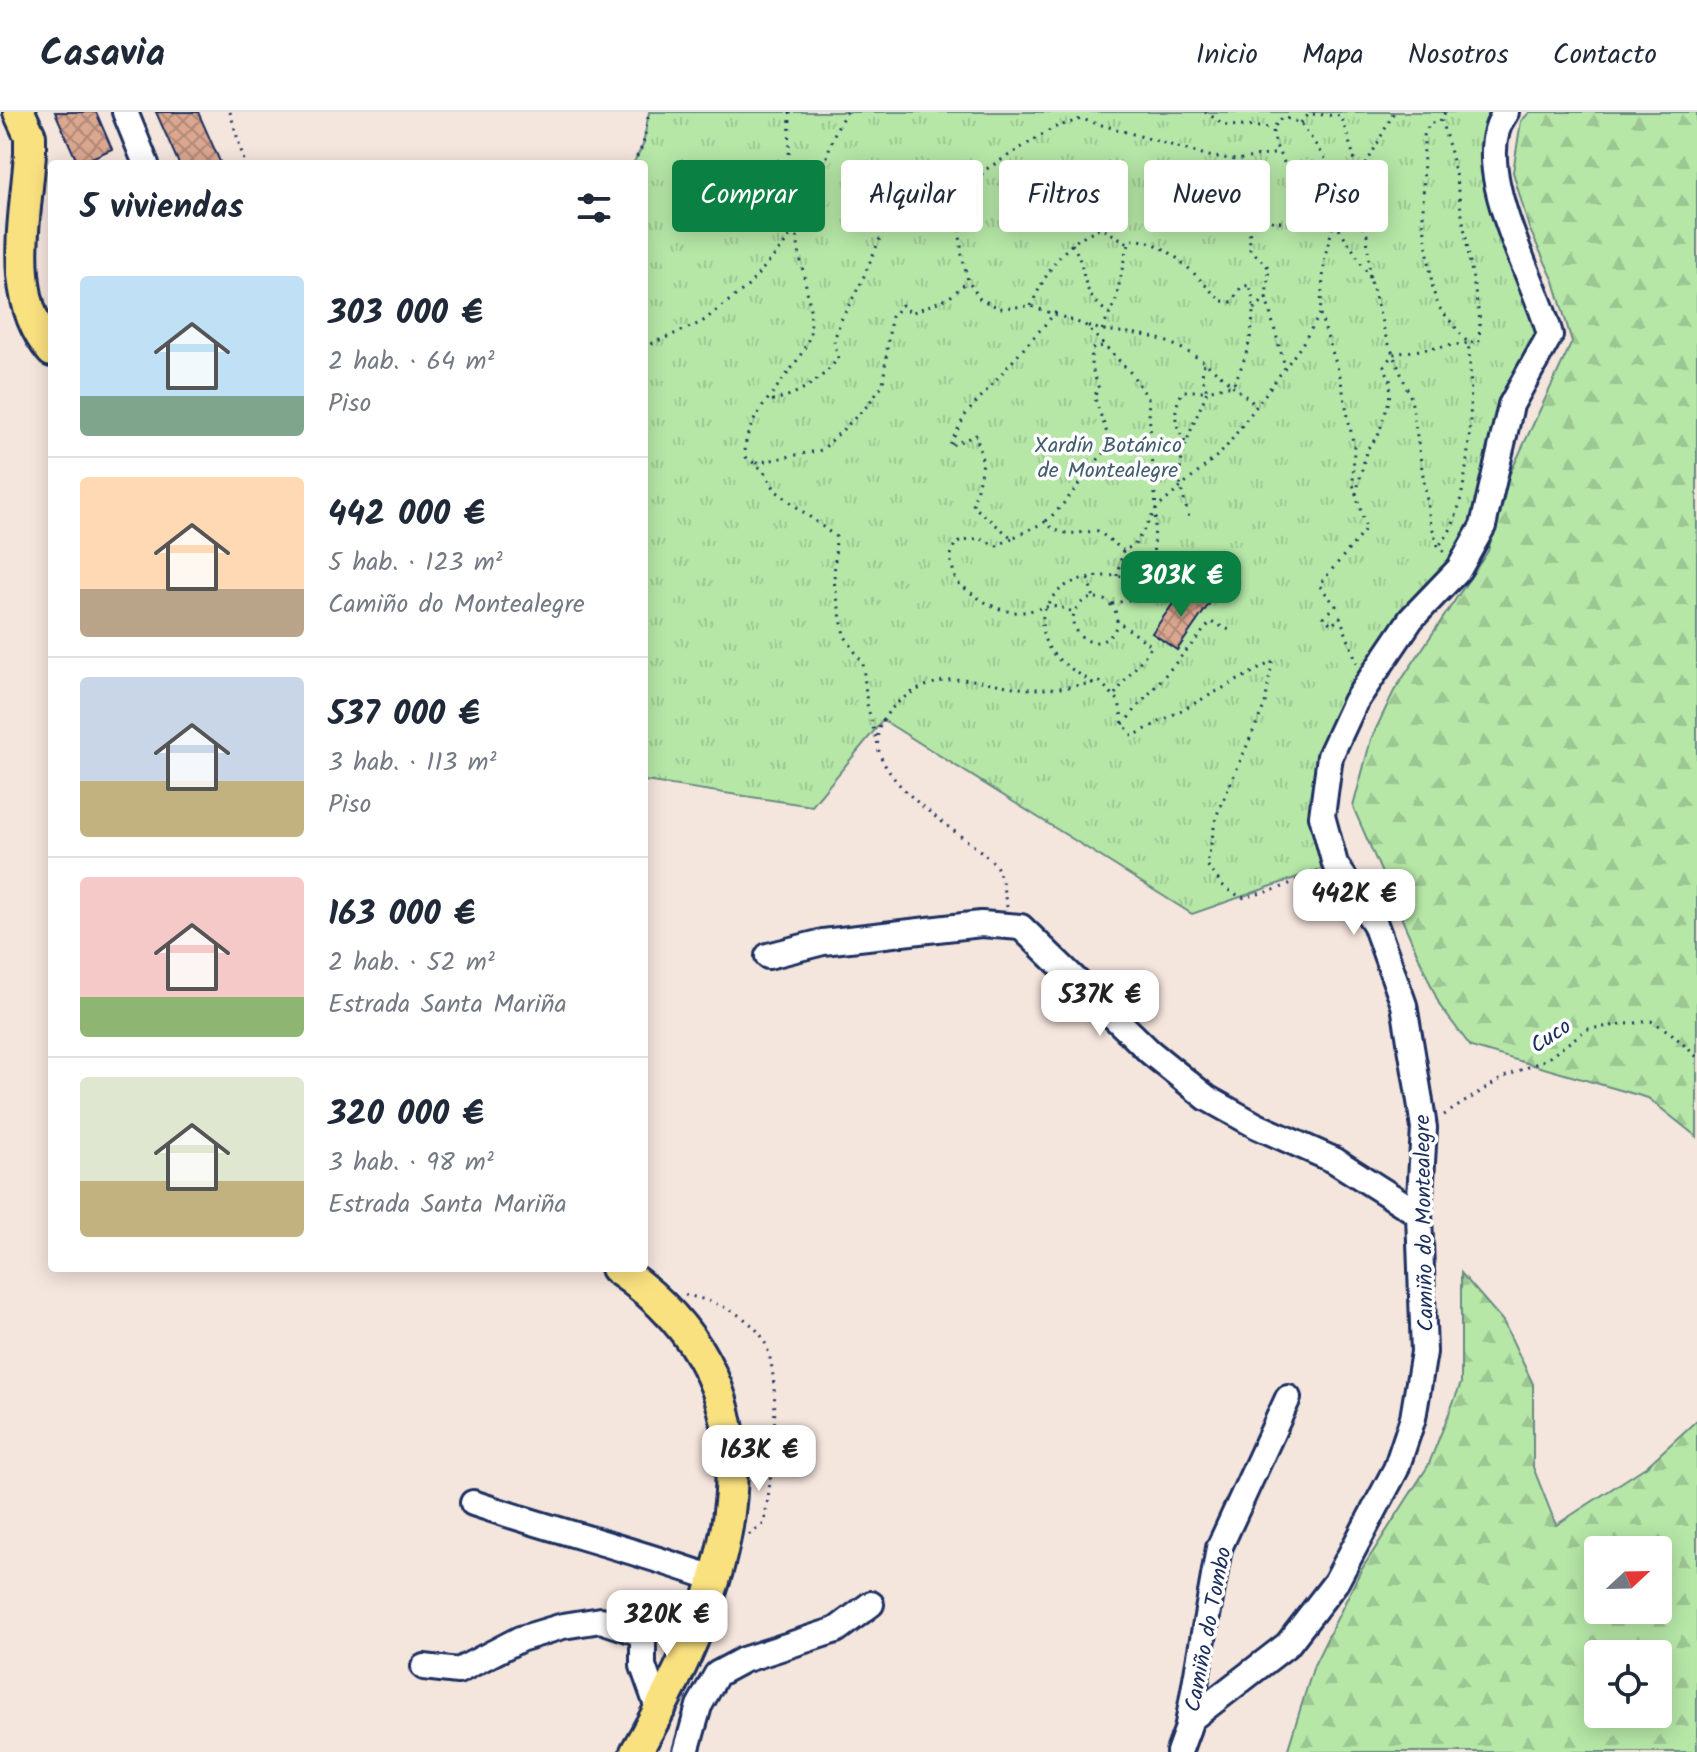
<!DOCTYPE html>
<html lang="es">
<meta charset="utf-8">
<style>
:root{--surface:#fff;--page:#f6f6f7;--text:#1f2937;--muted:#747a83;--line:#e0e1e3;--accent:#0b8043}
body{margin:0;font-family:Kalam,sans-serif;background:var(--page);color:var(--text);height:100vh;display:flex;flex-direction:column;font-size:30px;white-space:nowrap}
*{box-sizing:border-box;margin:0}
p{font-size:26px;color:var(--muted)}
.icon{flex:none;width:44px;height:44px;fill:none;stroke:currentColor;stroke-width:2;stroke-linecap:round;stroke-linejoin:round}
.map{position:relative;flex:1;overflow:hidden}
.sheet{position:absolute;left:48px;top:48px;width:600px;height:1112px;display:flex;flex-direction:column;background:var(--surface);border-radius:8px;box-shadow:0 4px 20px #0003}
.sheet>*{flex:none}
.top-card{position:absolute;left:672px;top:48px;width:760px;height:72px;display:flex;gap:16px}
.needle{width:52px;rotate:68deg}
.fabs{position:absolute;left:1584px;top:1424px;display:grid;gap:16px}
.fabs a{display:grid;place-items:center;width:88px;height:88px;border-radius:8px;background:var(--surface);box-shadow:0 4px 20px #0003;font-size:40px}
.price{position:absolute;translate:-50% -68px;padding:0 18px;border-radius:16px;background:#fff;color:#222;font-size:26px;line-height:52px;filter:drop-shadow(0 2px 4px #0008)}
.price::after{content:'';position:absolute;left:50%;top:48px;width:24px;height:18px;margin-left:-12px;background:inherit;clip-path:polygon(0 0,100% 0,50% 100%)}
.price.selected{background:var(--accent);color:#fff}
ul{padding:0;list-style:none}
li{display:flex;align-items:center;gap:24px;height:200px;padding:0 32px}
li+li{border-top:2px solid var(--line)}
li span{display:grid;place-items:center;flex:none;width:224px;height:160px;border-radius:8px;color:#555}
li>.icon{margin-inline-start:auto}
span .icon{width:96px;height:96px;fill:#fffc;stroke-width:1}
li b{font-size:34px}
h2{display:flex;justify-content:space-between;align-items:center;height:96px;padding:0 32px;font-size:34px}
.chip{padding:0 28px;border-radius:8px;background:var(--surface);box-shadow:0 4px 20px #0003;font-size:28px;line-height:72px}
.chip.selected{background:var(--accent);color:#fff}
header{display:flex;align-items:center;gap:48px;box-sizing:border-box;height:112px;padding:0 40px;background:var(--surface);border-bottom:2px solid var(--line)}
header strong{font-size:38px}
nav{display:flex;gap:44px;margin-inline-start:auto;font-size:28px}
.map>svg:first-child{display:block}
.forest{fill:url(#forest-firs);stroke:#688b82;stroke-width:2;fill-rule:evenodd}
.park{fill:url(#park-tufts);stroke:#688b82;stroke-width:2}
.building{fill:url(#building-cross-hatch);stroke:#1b2f5e;stroke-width:2}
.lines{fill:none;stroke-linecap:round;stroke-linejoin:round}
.minor-casing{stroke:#1b2f5e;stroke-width:30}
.major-casing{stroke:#1b2f5e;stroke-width:36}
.path{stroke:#1b2f5e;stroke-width:3;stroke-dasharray:2 6;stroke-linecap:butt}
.minor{stroke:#fff;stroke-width:24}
.major{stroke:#fae180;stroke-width:30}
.labels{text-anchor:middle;stroke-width:7;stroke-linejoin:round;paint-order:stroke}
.park-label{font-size:22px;fill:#425d70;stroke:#fff}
.street-label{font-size:22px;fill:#1b2f5e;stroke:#fff}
</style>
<header>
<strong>Casavia</strong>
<nav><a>Inicio</a><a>Mapa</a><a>Nosotros</a><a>Contacto</a></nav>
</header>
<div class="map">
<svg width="1697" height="1640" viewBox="0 0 1697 1640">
<defs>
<pattern id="forest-firs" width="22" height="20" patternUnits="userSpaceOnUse" patternTransform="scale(2)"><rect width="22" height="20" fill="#b6e7a7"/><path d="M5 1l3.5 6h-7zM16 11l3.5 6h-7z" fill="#9cc692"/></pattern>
<pattern id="park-tufts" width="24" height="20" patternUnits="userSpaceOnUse" patternTransform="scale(2)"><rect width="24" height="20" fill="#b6e7a7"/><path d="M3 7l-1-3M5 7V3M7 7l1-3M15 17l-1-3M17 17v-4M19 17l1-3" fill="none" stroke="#9cc692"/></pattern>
<pattern id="building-cross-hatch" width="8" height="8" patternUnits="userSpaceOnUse" patternTransform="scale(2)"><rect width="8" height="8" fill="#dba78f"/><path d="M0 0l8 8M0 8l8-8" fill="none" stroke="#b18878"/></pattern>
</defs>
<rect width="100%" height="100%" fill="#f4e5dd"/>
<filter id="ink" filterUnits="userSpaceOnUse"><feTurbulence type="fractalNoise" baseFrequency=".0125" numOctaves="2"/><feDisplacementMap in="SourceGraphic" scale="16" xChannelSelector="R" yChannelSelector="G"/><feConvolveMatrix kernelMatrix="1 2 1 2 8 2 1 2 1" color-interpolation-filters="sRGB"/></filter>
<g filter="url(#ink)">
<!-- forest -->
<g class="forest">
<polygon points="1530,0 1697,0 1697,1025 1648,986 1471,935 1440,894 1353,695 1371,627 1394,579 1488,439 1505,372 1572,230 1554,169 1529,116 1513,60 1521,9"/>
<path d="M 1461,1161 L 1503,1209 L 1533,1272 L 1533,1355 L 1556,1413 L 1647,1354 L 1697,1308 L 1697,1640 L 1287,1640 L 1314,1553 L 1360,1460 L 1428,1354 L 1461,1271 ZM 1598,1438 L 1658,1438 L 1658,1498 L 1598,1498 ZM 1598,1542 L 1658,1542 L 1658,1602 L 1598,1602 Z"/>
</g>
<!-- park -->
<polygon class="park" points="649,0 1506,0 1494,59 1550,223 1459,457 1366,574 1322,704 1335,752 1192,802 883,608 812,694 644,669 644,52 633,52 643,33"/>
<!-- building -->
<g class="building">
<polygon points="55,0 96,0 112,37 78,52"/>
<polygon points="156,0 198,0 221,52 179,52"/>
<polygon points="1185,475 1209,492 1177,538 1152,521"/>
</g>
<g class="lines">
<defs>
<g id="minor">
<polyline points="125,0 146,52"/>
<polyline points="768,844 823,830 981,812 1021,815 1150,940 1207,986 1257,1014 1334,1048 1419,1102"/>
<path d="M 473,1391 C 553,1418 634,1438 713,1466"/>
<polyline points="424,1555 458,1559 520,1527 563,1514 601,1508 643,1522"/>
<polyline points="659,1599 643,1554 643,1522 658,1510 700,1506"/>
<polyline points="1187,1618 1219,1436 1288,1286"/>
<polyline points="686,1640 699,1594 717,1562 743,1548 836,1518 871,1492"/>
<path d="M 1179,1640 L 1191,1607 L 1288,1532 L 1336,1470 L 1396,1357 L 1413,1306 L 1424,1240 L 1419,1102 L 1424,1016 L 1420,989 L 1404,893 L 1375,812 L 1335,752 L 1322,704 L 1330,644 L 1355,590 L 1411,507 L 1459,457 L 1483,414 L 1511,293 L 1550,223 C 1536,166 1466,53 1506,0"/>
</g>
<g id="major">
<path d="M 19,0 L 30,24 L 30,41 C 26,106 6,185 52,239"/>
<path d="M 616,1156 C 803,1282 728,1480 636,1640"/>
</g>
</defs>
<!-- minor casing -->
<use href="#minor" class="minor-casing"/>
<!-- major casing -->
<use href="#major" class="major-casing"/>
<!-- path -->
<g class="path">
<polyline points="230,0 245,52"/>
<path d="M 847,0 C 827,25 827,57 814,86 C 810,94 799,103 798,112 C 793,143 819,197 808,228 C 794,265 738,307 746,345 L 763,358 L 776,379 L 836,425 L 834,469 L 844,523 L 863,552 L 867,592 L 876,627"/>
<polyline points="1205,0 1225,13 1273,16"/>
<polyline points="1441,8 1452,44 1480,209 1479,230 1468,231 1438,194 1433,178 1423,106 1424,24 1429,12 1441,8 1445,0"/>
<polyline points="1301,11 1309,2 1341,4 1360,64 1394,0"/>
<polyline points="365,52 386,52"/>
<polyline points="633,52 643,33 649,0"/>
<path d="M 1072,132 C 1090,159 1076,179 1109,201"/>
<path d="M 1370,166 C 1358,146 1347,126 1332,108 C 1310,80 1274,53 1273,16 L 1283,5 L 1301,11 L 1339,67 L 1367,123 L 1370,166 L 1386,225 L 1411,286 L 1430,408 L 1438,434 L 1445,441"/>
<polyline points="1266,186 1285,255"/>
<path d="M 1031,194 C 1046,160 1065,128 1101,116 L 1130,132"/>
<polyline points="1254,197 1266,186 1269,156 1250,137 1249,106 1258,103 1272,109 1307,113 1312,86"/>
<path d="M 1056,200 L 966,302 L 949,334 L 976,323 L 983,351 L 973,394 L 1012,426 L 1045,410 C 1063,427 1077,420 1098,419 L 1123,438"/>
<polyline points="1320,202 1340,264 1354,335 1353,372 1366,417 1319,473 1336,494 1324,505 1332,513 1340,505 1357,551"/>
<path d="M 1088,214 C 1110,221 1122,219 1143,223 C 1193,233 1220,264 1257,294"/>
<path d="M 1102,218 L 1116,188 L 1126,138 L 1132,128 C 1166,125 1199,168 1221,189 L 1232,190 L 1241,175 L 1250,173 C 1258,207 1249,242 1233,273 L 1207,279 C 1197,306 1182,332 1180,361 C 1179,377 1187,395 1190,410"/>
<polyline points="644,235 702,210 748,174 787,129 798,111 789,52 790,0"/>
<path d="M 772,288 C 795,285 825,266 838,246 L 834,228 L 841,208 L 861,171 L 901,77 L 950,60 L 985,58"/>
<path d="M 1185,330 C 1174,312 1172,298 1183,279 L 1207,279 L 1202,264 L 1204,250"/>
<polyline points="756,351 822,338 867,294 883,272 891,205 902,193 911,201 950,185 968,169"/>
<path d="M 1356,382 L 1367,337 L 1378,324 L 1389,289 L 1391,270 L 1384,254 L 1393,242 L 1468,231 C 1474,273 1472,406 1439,433"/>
<path d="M 1046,409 C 1071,388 1084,361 1106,339 L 1108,324 L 1094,284 L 1099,277 L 1091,253 L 1092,237 L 1103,234"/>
<path d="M 1012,426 L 997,434 L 979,426 L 955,431 L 950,446 L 956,469 C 971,482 993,498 1013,500 C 1039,502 1044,486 1075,501"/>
<polyline points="1117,464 1123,438 1134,434 1157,396 1224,338 1301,234 1320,202 1325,144 1334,110"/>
<polyline points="1088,467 1094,486"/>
<circle cx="1095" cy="508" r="22"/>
<polyline points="1112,492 1137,486 1159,469 1152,462"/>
<path d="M 1093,571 C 1081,563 1067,555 1057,546 C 1029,518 1043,480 1078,468 C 1101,460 1128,467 1152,462 L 1156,397 L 1148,286 L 1131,261 L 1085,213 L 1031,194 L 999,196 L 980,187 L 968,169 L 962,143 L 958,104 L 964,86 L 985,58 L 1053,16 L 1081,7 L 1209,44 L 1236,48 L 1279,41"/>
<polyline points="1115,582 1152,534 1117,509"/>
<polyline points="1123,612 1211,510 1232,519"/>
<path d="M 1007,795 C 1004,783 1002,759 993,750 C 963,719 843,658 887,602 C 903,582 924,572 949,568 C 976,564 1007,577 1034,577 C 1055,578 1079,573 1100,570 L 1119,589 L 1123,612 L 1133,624 L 1272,550 L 1265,592 L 1216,705 L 1207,753 L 1224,775 L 1242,786 L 1278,777 L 1318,759"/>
<polyline points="1444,1003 1504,965 1547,947 1587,917 1651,909 1670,920 1697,945"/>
<path d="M 685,1183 C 712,1188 743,1200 760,1222 C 786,1257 771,1371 764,1412 L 747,1424"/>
</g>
<!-- minor -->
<use href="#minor" class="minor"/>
<!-- major -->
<use href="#major" class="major"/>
</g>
</g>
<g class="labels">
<!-- park labels -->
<g class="park-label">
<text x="1108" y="340">Xardín Botánico<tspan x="1108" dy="25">de Montealegre</tspan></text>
</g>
<!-- street labels -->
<g class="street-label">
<text transform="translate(1550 923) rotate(-34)" y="8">Cuco</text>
<text transform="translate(1423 1111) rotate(-91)" y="8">Camiño do Montealegre</text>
<text transform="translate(1207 1517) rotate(-79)" y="8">Camiño do Tombo</text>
</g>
</g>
</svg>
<div class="fabs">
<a><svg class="needle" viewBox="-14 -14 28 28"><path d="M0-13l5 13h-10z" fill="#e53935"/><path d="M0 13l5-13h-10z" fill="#747a83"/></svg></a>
<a><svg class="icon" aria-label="locate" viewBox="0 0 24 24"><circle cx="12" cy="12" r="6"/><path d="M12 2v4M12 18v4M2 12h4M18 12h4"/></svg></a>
</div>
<b class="price selected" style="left:1181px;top:507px">303K €</b>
<b class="price" style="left:1354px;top:825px">442K €</b>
<b class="price" style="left:1100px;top:926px">537K €</b>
<b class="price" style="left:759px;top:1381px">163K €</b>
<b class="price" style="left:667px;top:1546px">320K €</b>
<div class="top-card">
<a class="chip selected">Comprar</a>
<a class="chip">Alquilar</a>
<a class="chip">Filtros</a>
<a class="chip">Nuevo</a>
<a class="chip">Piso</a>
</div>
<section class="sheet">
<h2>5 viviendas<svg class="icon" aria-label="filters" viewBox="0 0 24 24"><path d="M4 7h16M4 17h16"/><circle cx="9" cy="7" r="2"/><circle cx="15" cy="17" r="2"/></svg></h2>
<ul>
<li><span style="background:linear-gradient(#bfe0f5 75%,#7fa58c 0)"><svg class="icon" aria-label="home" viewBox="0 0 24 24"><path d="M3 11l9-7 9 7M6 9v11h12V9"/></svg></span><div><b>303 000 €</b><p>2 hab. · 64 m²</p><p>Piso</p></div></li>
<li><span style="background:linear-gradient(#ffd9b3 70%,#b9a48a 0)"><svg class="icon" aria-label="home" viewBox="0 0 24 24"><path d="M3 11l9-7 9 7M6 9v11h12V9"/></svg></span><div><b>442 000 €</b><p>5 hab. · 123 m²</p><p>Camiño do Montealegre</p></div></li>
<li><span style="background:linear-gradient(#c9d6e8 65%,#c2b280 0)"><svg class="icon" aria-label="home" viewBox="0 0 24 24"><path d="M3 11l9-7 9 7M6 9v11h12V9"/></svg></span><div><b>537 000 €</b><p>3 hab. · 113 m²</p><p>Piso</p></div></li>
<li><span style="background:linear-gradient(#f6c9c9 75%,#8fb573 0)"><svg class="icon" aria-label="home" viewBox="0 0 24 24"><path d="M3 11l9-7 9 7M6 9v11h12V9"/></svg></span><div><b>163 000 €</b><p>2 hab. · 52 m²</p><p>Estrada Santa Mariña</p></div></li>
<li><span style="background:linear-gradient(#dfe7d0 65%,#c2b280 0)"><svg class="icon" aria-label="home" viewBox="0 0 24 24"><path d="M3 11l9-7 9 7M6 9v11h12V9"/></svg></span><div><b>320 000 €</b><p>3 hab. · 98 m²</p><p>Estrada Santa Mariña</p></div></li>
</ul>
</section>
</div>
